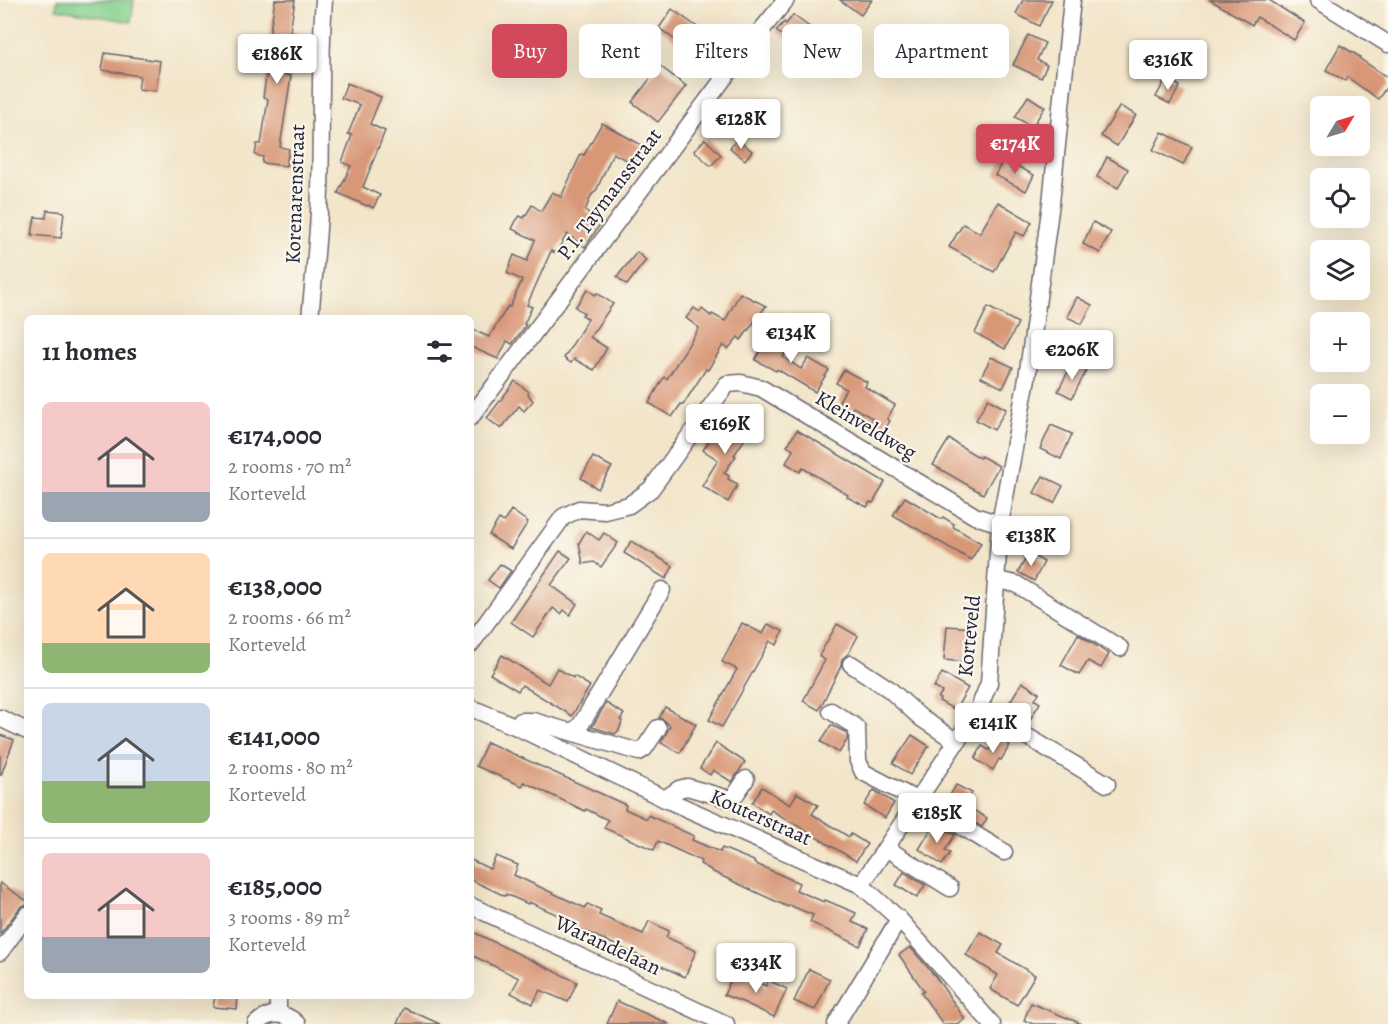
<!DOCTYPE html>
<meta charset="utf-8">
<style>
:root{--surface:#fff;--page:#f2f2f3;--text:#2b2b33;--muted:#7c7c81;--line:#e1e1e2;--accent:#d1495b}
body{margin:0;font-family:Alegreya,serif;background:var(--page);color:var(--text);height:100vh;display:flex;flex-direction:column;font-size:22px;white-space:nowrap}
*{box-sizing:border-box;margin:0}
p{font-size:20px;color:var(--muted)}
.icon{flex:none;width:33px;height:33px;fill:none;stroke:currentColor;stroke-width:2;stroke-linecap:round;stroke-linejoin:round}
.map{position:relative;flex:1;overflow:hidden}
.drawer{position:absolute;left:24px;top:315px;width:450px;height:684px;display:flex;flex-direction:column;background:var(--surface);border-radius:9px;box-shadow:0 6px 24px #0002}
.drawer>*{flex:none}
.guide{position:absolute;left:492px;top:24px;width:570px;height:54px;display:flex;gap:12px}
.needle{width:39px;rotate:52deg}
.controls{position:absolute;left:1310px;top:96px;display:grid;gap:12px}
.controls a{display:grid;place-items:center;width:60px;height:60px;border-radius:9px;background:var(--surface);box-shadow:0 6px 24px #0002;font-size:30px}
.price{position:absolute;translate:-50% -51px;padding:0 14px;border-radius:6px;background:#fff;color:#222;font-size:20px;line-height:39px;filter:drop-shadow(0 2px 3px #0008)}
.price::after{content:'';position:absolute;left:50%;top:36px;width:18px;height:14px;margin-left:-9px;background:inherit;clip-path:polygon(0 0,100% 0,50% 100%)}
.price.selected{background:var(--accent);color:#fff}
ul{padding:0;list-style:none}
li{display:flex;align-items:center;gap:18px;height:150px;padding:0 18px}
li+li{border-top:2px solid var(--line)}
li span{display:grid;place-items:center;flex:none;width:168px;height:120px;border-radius:9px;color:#555}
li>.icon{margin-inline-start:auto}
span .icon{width:72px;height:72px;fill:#fffc;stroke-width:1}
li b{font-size:26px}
h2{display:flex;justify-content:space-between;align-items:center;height:72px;padding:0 18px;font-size:26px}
.chip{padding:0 21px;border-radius:9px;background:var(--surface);box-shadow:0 6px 24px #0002;font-size:21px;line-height:54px}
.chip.selected{background:var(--accent);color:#fff}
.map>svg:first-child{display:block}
.pitch{fill:#84cf8c;stroke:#537864;stroke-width:1.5}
.building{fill:#d89777}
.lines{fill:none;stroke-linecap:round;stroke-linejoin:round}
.minor-casing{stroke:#6b666d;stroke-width:19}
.minor{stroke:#fff;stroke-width:16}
.labels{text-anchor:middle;stroke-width:4.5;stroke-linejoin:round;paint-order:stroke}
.street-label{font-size:21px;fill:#22223b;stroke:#fbf7ec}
</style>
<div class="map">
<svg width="1388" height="1024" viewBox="0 0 1388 1024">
<rect width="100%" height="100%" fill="#fbf7ec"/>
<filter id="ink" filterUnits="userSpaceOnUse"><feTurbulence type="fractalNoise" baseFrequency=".0167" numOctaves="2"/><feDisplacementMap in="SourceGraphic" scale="12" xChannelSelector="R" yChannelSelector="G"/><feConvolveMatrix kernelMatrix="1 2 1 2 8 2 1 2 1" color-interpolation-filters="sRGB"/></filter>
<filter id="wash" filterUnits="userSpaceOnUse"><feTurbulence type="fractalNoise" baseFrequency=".008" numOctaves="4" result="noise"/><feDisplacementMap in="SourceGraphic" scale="24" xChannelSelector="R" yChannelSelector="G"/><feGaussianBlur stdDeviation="1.35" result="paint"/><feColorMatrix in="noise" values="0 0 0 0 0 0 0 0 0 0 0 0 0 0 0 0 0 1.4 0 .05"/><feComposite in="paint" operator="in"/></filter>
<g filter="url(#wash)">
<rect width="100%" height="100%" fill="#f2e5c9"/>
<!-- pitch -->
<polygon class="pitch" points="57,0 134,0 131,22 56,9"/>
<g id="blocks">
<!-- building -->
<g class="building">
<polygon points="275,0 295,0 290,32 296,33 294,48 286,47 282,74 291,76 280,147 289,149 286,166 262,163 263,157 255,155 257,144 261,144 268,99 263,98 269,56 266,55"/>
<polygon points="840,0 872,0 861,15"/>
<polygon points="1023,0 1052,0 1039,26 1016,14"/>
<polygon points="1210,0 1269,0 1305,23 1294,40 1257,17 1252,25"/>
<polygon points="672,9 731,51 722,63 687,38 682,45 659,28"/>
<polygon points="793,15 812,29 806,37 817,47 812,57 776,31 784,22 786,24"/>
<polygon points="1028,35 1045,43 1037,60 1047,65 1041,78 1013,65"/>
<polygon points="1340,45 1360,57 1359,58 1388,78 1388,85 1378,99 1347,77 1345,81 1326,70"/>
<polygon points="105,53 160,61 156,91 138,89 140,76 102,70"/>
<polygon points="660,66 686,86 658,122 632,102"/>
<polygon points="1166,78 1180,86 1170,104 1156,97"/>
<polygon points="347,83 381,97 370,124 385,131 363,187 380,195 373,208 368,205 367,206 338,193 351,166 342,162 352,135 348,134 360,105 341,98"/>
<polygon points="1028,96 1045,107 1032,127 1015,117"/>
<polygon points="1120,106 1136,115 1117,146 1101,136"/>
<polygon points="602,123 647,148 637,166 613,153 597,189 591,196 585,211 601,223 585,247 567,234 556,253 551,251 527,305 532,307 524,324 526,325 512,344 507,341 498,359 471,347 471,329 489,337 508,306 510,307 522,280 507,273 514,255 527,261 535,240 512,229 516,221 520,216 524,218 532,205 541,211 552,192 561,197 581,154 584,155"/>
<polygon points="1162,132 1192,147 1183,165 1153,150"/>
<polygon points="705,139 721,155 711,166 694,151"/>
<polygon points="737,139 752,151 745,160 730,148"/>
<polygon points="1107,157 1128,169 1118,188 1097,177"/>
<polygon points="1004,159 1034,175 1026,191 995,175"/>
<polygon points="998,202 1032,222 1024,236 1016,232 994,272 949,247 963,224 980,233"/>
<polygon points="47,210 64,212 61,238 32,235 35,217 46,218"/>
<polygon points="1093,222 1111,232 1100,253 1083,244"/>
<polygon points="637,252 646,260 627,285 617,277"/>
<polygon points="588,289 595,295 597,293 613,304 590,337 607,348 594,370 574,359 571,363 564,358 588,319 582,315 584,313 575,307"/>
<polygon points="740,293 766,306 741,340 738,337 728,349 723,345 708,370 706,369 683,405 681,404 672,417 649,403 664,377 667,379 699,328 686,318 694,308 700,312 702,309 711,316 712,314 725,321"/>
<polygon points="1077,297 1092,305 1082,324 1067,317"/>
<polygon points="988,307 1018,323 1005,349 975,333"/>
<polygon points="770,333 790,344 783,357 801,369 808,358 829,370 815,392 777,369 776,371 755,360"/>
<polygon points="991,357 1013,367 1003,388 981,377"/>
<polygon points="1072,364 1086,371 1072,398 1058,391"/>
<polygon points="844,370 867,382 865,387 895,405 887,419 890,421 882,434 868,426 872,418 853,407 848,414 838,408 842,402 839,401 846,389 836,383"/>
<polygon points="515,381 529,392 528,394 533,401 524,411 519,406 501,429 487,418"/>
<polygon points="988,399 1006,409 994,430 976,420"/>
<polygon points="730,410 747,422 741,432 747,436 734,455 736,456 724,473 729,476 728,479 738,484 728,502 702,486 718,460 703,450"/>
<polygon points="1051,425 1072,434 1061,459 1040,449"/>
<polygon points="797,430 885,482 873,503 870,502 867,507 847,497 848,495 803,468 800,472 786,463 793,450 787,446"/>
<polygon points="949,439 980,458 981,456 999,466 983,494 933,465"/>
<polygon points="593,457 612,467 598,489 581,478"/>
<polygon points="1043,476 1063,486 1054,503 1034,493"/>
<polygon points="905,497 941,519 943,517 954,524 953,527 981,543 971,560 893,515"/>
<polygon points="511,510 528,522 511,549 489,535 499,519 504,522"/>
<polygon points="586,531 599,540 604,533 618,543 601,567 594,562 583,564 579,543"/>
<polygon points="631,541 673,566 666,579 624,553"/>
<polygon points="560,551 571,558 551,585 577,604 570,615 564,610 561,614 553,608 533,637 511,622"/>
<polygon points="1029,553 1044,562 1034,581 1018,572"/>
<polygon points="500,564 511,571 499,588 488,580"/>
<polygon points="742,623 763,634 768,624 783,631 777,645 770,641 722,727 709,720 737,669 722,662"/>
<polygon points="837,624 858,636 848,654 842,659 841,666 819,710 803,701 825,660 819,656"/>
<polygon points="947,626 973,628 972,642 967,642 965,662 944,660"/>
<polygon points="1078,634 1109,654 1101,668 1088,661 1079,675 1061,665"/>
<polygon points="502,655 548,684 557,668 573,678 574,676 590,686 572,716 522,685 518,691 490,674"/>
<polygon points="942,673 968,688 955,710 939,701 940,699 938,698 942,692 934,687"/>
<polygon points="1022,682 1039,693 1035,700 1040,703 1028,723 1023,719 1022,721 1005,710"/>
<polygon points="606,703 624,714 620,720 622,721 619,730 615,734 592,727"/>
<polygon points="665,707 696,724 680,753 661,743 670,726 664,720 659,718"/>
<polygon points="831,725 847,733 847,740 839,753 821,742"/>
<polygon points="0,735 14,740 1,775 0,775"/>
<polygon points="912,735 929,746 910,775 893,763"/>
<polygon points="997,738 1010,745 1001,760 999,759 993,770 975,759 982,746 989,750"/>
<polygon points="487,742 626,805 625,809 647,819 648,815 694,836 692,840 720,852 722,848 754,861 754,863 799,883 796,890 824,902 825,900 856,913 852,922 868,929 860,946 810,922 813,915 789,905 788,907 711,871 711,870 700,864 701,861 658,841 654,850 604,828 608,820 586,809 585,811 524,782 522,786 476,766"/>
<polygon points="716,743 745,762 732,782 713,770 710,775 700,768"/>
<polygon points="956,785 972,793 970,797 972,798 968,807 987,818 982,827 945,804"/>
<polygon points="762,787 790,805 797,793 818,805 812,814 849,837 851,834 867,844 856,861 771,810 769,814 752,803"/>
<polygon points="874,790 894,803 885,818 864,805"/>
<polygon points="935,823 955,835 945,850 950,853 942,865 919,849"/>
<polygon points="496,856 518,865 514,875 585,908 587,904 601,910 599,915 643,934 649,921 669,931 666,937 696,951 685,977 576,927 578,924 529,902 528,904 506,894 505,896 471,880 471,860 490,869"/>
<polygon points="904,872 925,885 917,898 896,885"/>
<polygon points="0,883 27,901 27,905 22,906 19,909 0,934"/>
<polygon points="471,931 577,982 568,1002 540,990 533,1004 511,993 519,978 471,955"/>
<polygon points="980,932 1003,945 998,953 1035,975 1017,1005 990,989 998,975 966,955"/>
<polygon points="910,947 935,976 965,1019 957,1024 943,1024 921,993 924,991 899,955"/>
<polygon points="809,969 830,979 815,1010 794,1001"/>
<polygon points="734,972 766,986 768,980 787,989 774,1017 745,1003 724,995"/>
<polygon points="215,996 238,996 237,1009 213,1007"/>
<polygon points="617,1001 669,1024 607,1024"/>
<polygon points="1031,1003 1082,1024 1033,1024 1024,1020"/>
<polygon points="404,1008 440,1024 397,1024"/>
</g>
</g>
</g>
<g filter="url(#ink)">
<use href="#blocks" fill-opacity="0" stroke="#6b666d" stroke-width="1.5"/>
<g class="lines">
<defs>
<g id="minor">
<polyline points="1318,0 1388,44"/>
<path d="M 310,318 C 314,275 319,232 320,189 C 322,126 319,63 324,0"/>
<polyline points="471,417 745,50 786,0"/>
<polyline points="997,580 1016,584 1120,648"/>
<polyline points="471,644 563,517 579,509 605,511 629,505 651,489 727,384 741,383 761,388 975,516 1000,524"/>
<polyline points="851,664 889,689 921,718 957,742"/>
<polyline points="471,708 517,727 665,799 861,885 899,919 992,1024"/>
<polyline points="979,708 1107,784"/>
<polyline points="831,711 853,725 857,729 858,761 863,772 928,806 1004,852"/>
<polyline points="0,718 27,731"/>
<polyline points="517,727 521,721 533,721 639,752 644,749 658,728"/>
<polyline points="572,732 580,726 662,590"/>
<polyline points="665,799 679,789 687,787 729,799 734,797 746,779"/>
<polyline points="886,848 950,888"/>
<polyline points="861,885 979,708 989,683 1000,524 1027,378 1051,203 1072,0"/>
<polyline points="471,906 726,1024"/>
<polyline points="0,952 27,915"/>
<polyline points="278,1014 278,996"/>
<path d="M 256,1024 C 268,1012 285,1011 297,1024"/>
<polyline points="836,1024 899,919"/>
</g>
</defs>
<!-- minor casing -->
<use href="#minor" class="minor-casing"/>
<!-- minor -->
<use href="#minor" class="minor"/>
</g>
</g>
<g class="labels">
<!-- street labels -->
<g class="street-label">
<text transform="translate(295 194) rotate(-88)" y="7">Korenarenstraat</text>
<text transform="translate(609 194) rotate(-53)" y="7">P.I. Taymansstraat</text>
<text transform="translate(866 425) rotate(31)" y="7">Kleinveldweg</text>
<text transform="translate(969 636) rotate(-84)" y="7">Korteveld</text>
<text transform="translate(761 817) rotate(24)" y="7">Kouterstraat</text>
<text transform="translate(608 945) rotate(25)" y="7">Warandelaan</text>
</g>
</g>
</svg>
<div class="controls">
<a><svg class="needle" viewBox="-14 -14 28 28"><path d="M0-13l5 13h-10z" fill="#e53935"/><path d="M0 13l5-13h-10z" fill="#7c7c81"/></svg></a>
<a><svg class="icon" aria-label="locate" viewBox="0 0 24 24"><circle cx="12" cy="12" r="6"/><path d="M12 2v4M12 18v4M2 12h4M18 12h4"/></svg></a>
<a><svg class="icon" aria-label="layers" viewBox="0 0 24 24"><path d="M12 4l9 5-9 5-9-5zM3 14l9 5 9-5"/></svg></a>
<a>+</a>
<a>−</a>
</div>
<b class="price" style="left:277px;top:85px">€186K</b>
<b class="price" style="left:1168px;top:91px">€316K</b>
<b class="price" style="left:741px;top:150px">€128K</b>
<b class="price selected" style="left:1015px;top:175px">€174K</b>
<b class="price" style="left:791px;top:364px">€134K</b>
<b class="price" style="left:1072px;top:381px">€206K</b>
<b class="price" style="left:725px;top:455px">€169K</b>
<b class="price" style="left:1031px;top:567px">€138K</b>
<b class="price" style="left:993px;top:754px">€141K</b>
<b class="price" style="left:937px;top:844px">€185K</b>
<b class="price" style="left:756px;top:994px">€334K</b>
<div class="guide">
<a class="chip selected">Buy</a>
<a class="chip">Rent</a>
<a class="chip">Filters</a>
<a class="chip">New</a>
<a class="chip">Apartment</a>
</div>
<section class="drawer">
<h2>11 homes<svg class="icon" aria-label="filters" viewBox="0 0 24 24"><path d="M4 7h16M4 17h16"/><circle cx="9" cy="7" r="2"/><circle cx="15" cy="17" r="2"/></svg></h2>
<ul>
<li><span style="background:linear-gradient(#f6c9c9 75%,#9aa5b1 0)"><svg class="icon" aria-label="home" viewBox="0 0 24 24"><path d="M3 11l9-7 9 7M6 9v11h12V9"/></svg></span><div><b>€174,000</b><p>2 rooms · 70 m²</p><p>Korteveld</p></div></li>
<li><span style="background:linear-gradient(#ffd9b3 75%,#8fb573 0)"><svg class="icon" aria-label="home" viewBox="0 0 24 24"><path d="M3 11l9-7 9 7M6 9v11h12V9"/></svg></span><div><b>€138,000</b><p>2 rooms · 66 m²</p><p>Korteveld</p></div></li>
<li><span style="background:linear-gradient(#c9d6e8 65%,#8fb573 0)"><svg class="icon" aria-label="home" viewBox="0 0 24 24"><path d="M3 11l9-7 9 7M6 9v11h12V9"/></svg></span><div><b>€141,000</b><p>2 rooms · 80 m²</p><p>Korteveld</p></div></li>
<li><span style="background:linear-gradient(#f6c9c9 70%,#9aa5b1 0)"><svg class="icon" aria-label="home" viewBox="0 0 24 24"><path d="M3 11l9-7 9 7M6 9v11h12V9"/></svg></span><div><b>€185,000</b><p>3 rooms · 89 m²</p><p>Korteveld</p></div></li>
</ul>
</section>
</div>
